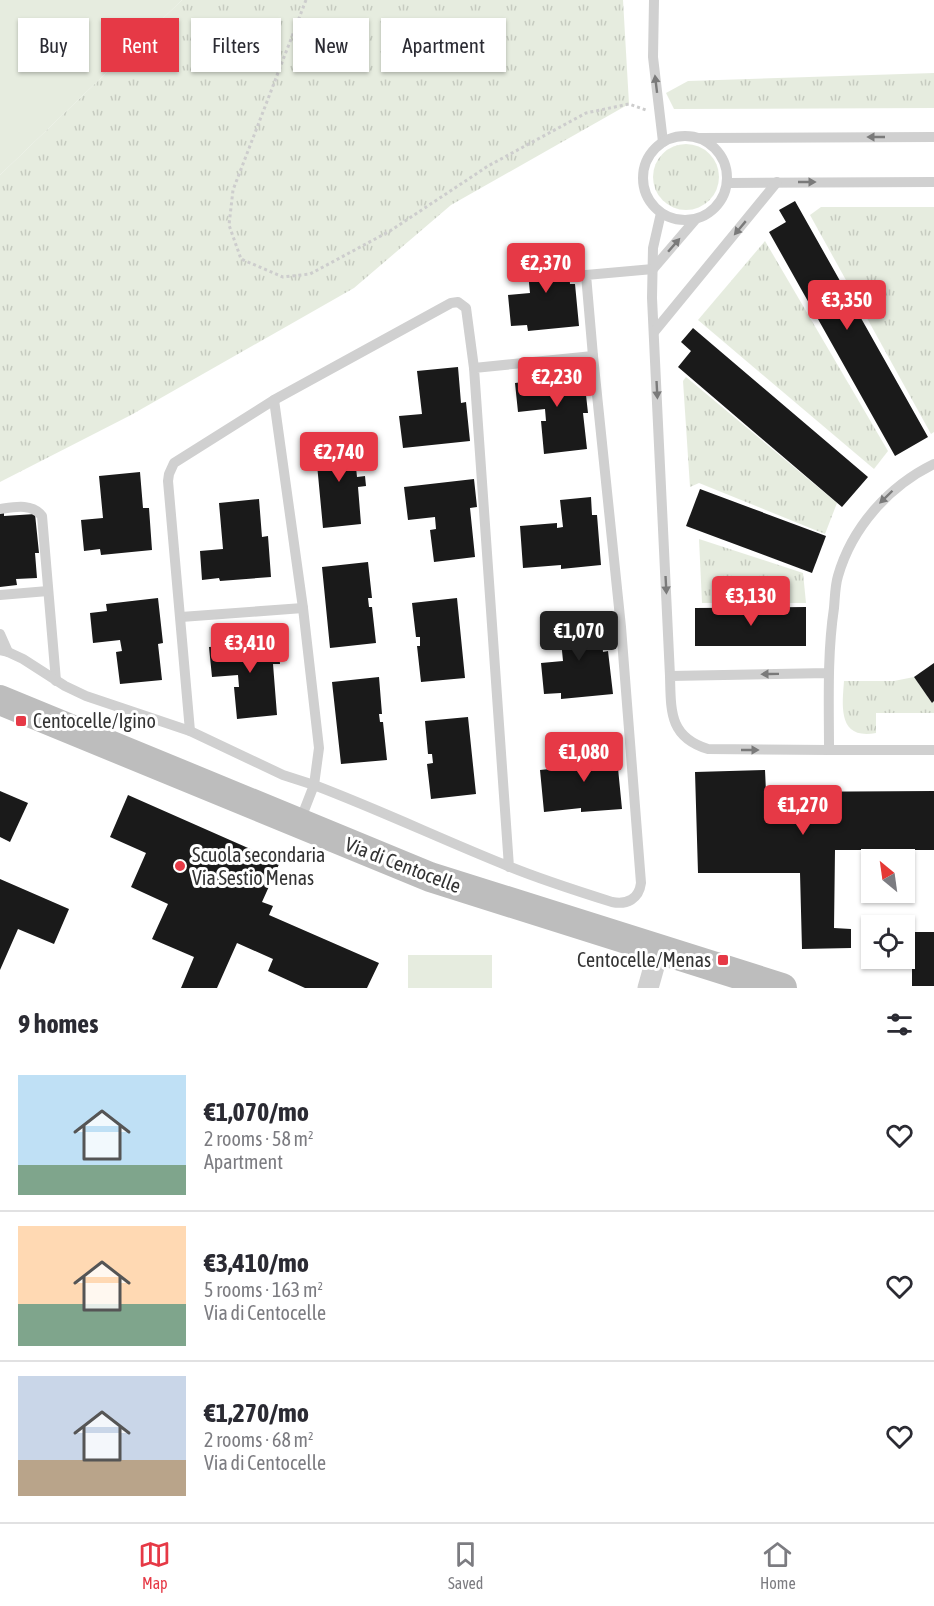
<!DOCTYPE html>
<meta charset="utf-8">
<style>
:root{--surface:#fff;--page:#f2f2f3;--text:#2b2b33;--muted:#7c7c81;--line:#e1e1e2;--accent:#e63946}
body{margin:0;font-family:"Asap Condensed",sans-serif;background:var(--page);color:var(--text);height:100vh;display:flex;flex-direction:column;font-size:22px;white-space:nowrap}
*{box-sizing:border-box;margin:0}
p{font-size:20px;color:var(--muted)}
.icon{flex:none;width:33px;height:33px;fill:none;stroke:currentColor;stroke-width:2;stroke-linecap:round;stroke-linejoin:round}
.map{position:relative;height:988px;overflow:hidden}
.sheet{display:flex;flex-direction:column;background:var(--surface);flex:1}
.sheet>*{flex:none}
.top-card{position:absolute;left:18px;top:18px;width:600px;height:54px;display:flex;gap:12px}
.needle{width:39px;rotate:331deg}
.buttons{position:absolute;left:861px;top:849px;display:grid;gap:12px}
.buttons a{display:grid;place-items:center;width:54px;height:54px;border-radius:0px;background:var(--surface);box-shadow:0 2px 4px #0004;font-size:30px}
.price{position:absolute;translate:-50% -51px;padding:0 14px;border-radius:6px;background:var(--accent);color:#fff;font-size:20px;line-height:39px;filter:drop-shadow(0 2px 3px #0008)}
.price::after{content:'';position:absolute;left:50%;top:36px;width:18px;height:14px;margin-left:-9px;background:inherit;clip-path:polygon(0 0,100% 0,50% 100%)}
.price.on{background:#222;color:#fff}
ul{padding:0;list-style:none}
li{display:flex;align-items:center;gap:18px;height:150px;padding:0 18px}
li+li{border-top:2px solid var(--line)}
li span{display:grid;place-items:center;flex:none;width:168px;height:120px;border-radius:0px;color:#555}
li>.icon{margin-inline-start:auto}
span .icon{width:72px;height:72px;fill:#fffc;stroke-width:1}
li b{font-size:26px}
h2{display:flex;justify-content:space-between;align-items:center;height:72px;padding:0 18px;font-size:26px}
.pill{padding:0 21px;border-radius:0px;background:var(--surface);box-shadow:0 2px 4px #0004;font-size:21px;line-height:54px}
.pill.on{background:var(--accent);color:#fff}
.tab-bar{display:flex;justify-content:space-around;align-items:center;height:84px;border-top:2px solid var(--line);background:var(--surface);font-size:16px;color:var(--muted)}
.tab-bar a{display:grid;justify-items:center;gap:3px}
.tab-bar .on{color:var(--accent)}
.map>svg:first-child{display:block}
.grass{fill:url(#grass-tufts)}
.pitch{fill:#e6ecdf}
.building{fill:#1a1a1a}
.lines{fill:none;stroke-linecap:round;stroke-linejoin:round}
.path{stroke:#cdcdcd;stroke-width:3;stroke-dasharray:3 3;stroke-linecap:butt}
.lane{stroke:#d0d0d0;stroke-width:10}
.street{stroke:#d0d0d0;stroke-width:21}
.secondary{stroke:#bdbdbd;stroke-width:30}
.oneway{fill:#7a7a7a}
.poi-dot{fill:#e63946;stroke:#fff;stroke-width:2}
.labels{text-anchor:middle;stroke-width:6;stroke-linejoin:round;paint-order:stroke}
.poi-label{font-size:20px;fill:#333;stroke:#fff;text-anchor:start}
.street-label{font-size:20px;fill:#333;stroke:#fff}
</style>
<div class="map">
<svg width="934" height="988" viewBox="0 0 934 988">
<defs>
<pattern id="grass-tufts" width="24" height="20" patternUnits="userSpaceOnUse" patternTransform="scale(1.5)"><rect width="24" height="20" fill="#e6ecdf"/><path d="M3 7l-1-3M5 7V3M7 7l1-3M15 17l-1-3M17 17v-4M19 17l1-3" fill="none" stroke="#c6cbc0"/></pattern>
</defs>
<rect width="100%" height="100%" fill="#fff"/>
<!-- grass -->
<g class="grass">
<polygon points="182,0 623,0 629,104 451,205 354,288 131,415 0,482 0,175"/>
<polygon points="934,73 934,108 674,109 666,93 688,81"/>
<circle cx="686" cy="177" r="33"/>
<polygon points="821,207 934,207 934,432 931,434 810,215"/>
<polygon points="765,241 888,451 874,469 698,320"/>
<polygon points="686,377 837,503 825,534 699,483 690,487 683,381"/>
<polygon points="699,539 803,573 806,603 702,603"/>
<path d="M 914,677 L 932,703 L 934,701 L 934,713 L 876,713 L 876,733 C 838,740 842,707 844,681 L 894,681 Z"/>
</g>
<!-- pitch -->
<g class="pitch">
<polygon points="0,0 182,0 0,175"/>
<rect x="408" y="955" width="84" height="33"/>
</g>
<!-- building -->
<g class="building">
<polygon points="795,201 928,437 895,456 769,232 786,222 779,210"/>
<polygon points="567,248 570,284 575,284 579,326 528,331 527,325 511,326 508,295 530,293 526,252"/>
<polygon points="693,328 868,477 842,507 678,367 691,351 681,342"/>
<polygon points="458,367 461,403 466,402 470,441 403,448 399,416 422,414 417,371"/>
<polygon points="583,368 588,413 583,413 587,449 544,454 541,421 546,421 545,409 518,412 515,383 532,381 531,374"/>
<polygon points="353,439 357,477 365,476 366,486 358,487 361,524 323,528 315,443"/>
<polygon points="140,472 143,508 149,508 152,550 101,555 100,549 84,551 81,520 103,518 99,476"/>
<polygon points="474,479 477,507 470,508 475,557 434,562 430,530 436,529 435,517 408,520 404,487"/>
<polygon points="700,489 826,536 812,573 686,526"/>
<polygon points="591,497 592,515 597,515 601,565 561,569 561,565 523,568 520,526 557,523 557,528 563,527 560,500"/>
<polygon points="259,499 262,537 268,536 271,577 220,581 219,578 202,580 200,551 223,549 219,503"/>
<polygon points="0,513 4,513 4,516 35,514 39,553 35,553 37,578 16,579 17,585 0,587"/>
<polygon points="368,562 372,598 368,598 369,607 372,607 376,643 330,648 322,567"/>
<polygon points="158,598 163,643 158,644 162,680 120,684 116,652 122,651 120,640 93,643 90,613 107,611 106,604"/>
<polygon points="457,598 465,678 421,682 417,646 420,646 420,637 416,637 412,603"/>
<polygon points="806,607 806,646 695,646 695,608"/>
<polygon points="600,616 603,652 608,651 613,694 561,699 561,693 544,694 541,663 563,661 559,620"/>
<polygon points="278,637 280,664 273,664 277,715 237,719 234,687 239,687 238,675 212,677 209,647 226,646 226,642"/>
<polygon points="934,663 934,701 932,703 914,677"/>
<polygon points="379,677 382,714 379,714 380,722 383,722 387,760 341,764 332,682"/>
<polygon points="468,717 476,794 431,799 427,764 433,763 432,754 428,754 425,721"/>
<polygon points="611,741 612,759 617,758 622,809 581,812 581,808 544,812 540,770 577,766 577,771 583,771 581,744"/>
<polygon points="765,770 766,792 934,791 934,850 835,850 834,928 851,929 851,948 802,949 800,873 698,873 695,772"/>
<polygon points="0,791 28,803 10,842 0,837"/>
<polygon points="128,795 280,862 262,902 273,906 269,915 379,963 367,988 305,988 268,971 273,959 237,943 217,988 181,988 194,957 152,939 168,904 131,887 146,853 110,837"/>
<polygon points="0,879 69,909 54,944 18,929 0,970"/>
<rect x="912" y="932" width="22" height="54"/>
</g>
<g class="lines">
<!-- path -->
<polyline class="path" points="306,0 233,190 229,225 241,259 283,277 310,274 390,231 488,166 586,113 629,104 646,110"/>
<!-- lane -->
<g class="lane">
<polyline points="654,0 653,57 663,142"/>
<circle cx="685" cy="178" r="42"/>
<polyline points="700,138 934,137"/>
<polyline points="728,183 934,182"/>
<polyline points="661,213 653,248 652,298 670,676"/>
<polyline points="654,332 777,182"/>
<polyline points="593,356 586,275 653,269 695,220"/>
<path d="M 274,400 L 303,608 L 319,748 L 314,785 C 380,810 443,840 508,866 C 542,880 577,891 612,902 C 627,905 639,899 641,883 L 621,627 L 593,356 L 474,368 L 509,867"/>
<path d="M 0,509 C 14,507 32,503 42,516 L 56,681"/>
<polyline points="0,595 48,591"/>
<polyline points="181,617 303,608"/>
<polyline points="0,634 8,652"/>
<polyline points="0,650 8,652 23,659 65,686 86,696 190,731 283,775 314,785 300,821"/>
<path d="M 828,673 L 670,676 C 671,711 669,737 708,749 L 829,750 C 829,703 827,655 834,608 C 835,597 835,586 838,576 C 852,527 889,486 934,464"/>
<polyline points="190,731 168,481 169,474 174,463 274,400 451,303 458,302 466,308 474,368"/>
<polyline points="829,750 934,750"/>
</g>
<!-- street -->
<polyline class="street" points="648,988 659,949"/>
<!-- secondary -->
<polyline class="secondary" points="0,700 430,877 782,988"/>
</g>
<!-- one-way arrows -->
<defs><path id="oneway-solid" d="M-6-.8H1V-3.2L6.5 0L1 3.2V.8H-6Z" transform="scale(1.5)"/></defs>
<g class="oneway">
<use href="#oneway-solid" transform="translate(656 84) rotate(-97)"/>
<use href="#oneway-solid" transform="translate(876 137) rotate(180)"/>
<use href="#oneway-solid" transform="translate(807 182)"/>
<use href="#oneway-solid" transform="translate(740 228) rotate(130)"/>
<use href="#oneway-solid" transform="translate(674 245) rotate(-49)"/>
<use href="#oneway-solid" transform="translate(657 390) rotate(87)"/>
<use href="#oneway-solid" transform="translate(886 497) rotate(136)"/>
<use href="#oneway-solid" transform="translate(666 585) rotate(87)"/>
<use href="#oneway-solid" transform="translate(770 674) rotate(179)"/>
<use href="#oneway-solid" transform="translate(750 750)"/>
</g>
<!-- markers -->
<g class="poi-dot">
<rect x="15" y="715" width="12" height="12" rx="3"/>
<circle cx="180" cy="866" r="6"/>
<rect x="717" y="954" width="12" height="12" rx="3"/>
</g>
<g class="labels">
<!-- poi labels -->
<g class="poi-label">
<text x="33" y="728">Centocelle/Igino</text>
<text x="192" y="862">Scuola secondaria<tspan x="192" dy="23">Via Sestio Menas</tspan></text>
<text x="711" y="967" text-anchor="end">Centocelle/Menas</text>
</g>
<!-- street labels -->
<g class="street-label">
<text transform="translate(403 865) rotate(21)" y="7">Via di Centocelle</text>
</g>
</g>
</svg>
<div class="buttons">
<a><svg class="needle" viewBox="-14 -14 28 28"><path d="M0-13l5 13h-10z" fill="#e53935"/><path d="M0 13l5-13h-10z" fill="#7c7c81"/></svg></a>
<a><svg class="icon" aria-label="locate" viewBox="0 0 24 24"><circle cx="12" cy="12" r="6"/><path d="M12 2v4M12 18v4M2 12h4M18 12h4"/></svg></a>
</div>
<b class="price" style="left:546px;top:294px">€2,370</b>
<b class="price" style="left:847px;top:331px">€3,350</b>
<b class="price" style="left:557px;top:408px">€2,230</b>
<b class="price" style="left:339px;top:483px">€2,740</b>
<b class="price" style="left:751px;top:627px">€3,130</b>
<b class="price on" style="left:579px;top:662px">€1,070</b>
<b class="price" style="left:250px;top:674px">€3,410</b>
<b class="price" style="left:584px;top:783px">€1,080</b>
<b class="price" style="left:803px;top:836px">€1,270</b>
<div class="top-card">
<a class="pill">Buy</a>
<a class="pill on">Rent</a>
<a class="pill">Filters</a>
<a class="pill">New</a>
<a class="pill">Apartment</a>
</div>
</div>
<section class="sheet">
<h2>9 homes<svg class="icon" aria-label="filters" viewBox="0 0 24 24"><path d="M4 7h16M4 17h16"/><circle cx="9" cy="7" r="2"/><circle cx="15" cy="17" r="2"/></svg></h2>
<ul>
<li><span style="background:linear-gradient(#bfe0f5 75%,#7fa58c 0)"><svg class="icon" aria-label="home" viewBox="0 0 24 24"><path d="M3 11l9-7 9 7M6 9v11h12V9"/></svg></span><div><b>€1,070/mo</b><p>2 rooms · 58 m²</p><p>Apartment</p></div><svg class="icon" aria-label="heart" viewBox="0 0 24 24"><path d="M12 20l-8-8c-3-5 5-10 8-4 3-6 11-1 8 4z"/></svg></li>
<li><span style="background:linear-gradient(#ffd9b3 65%,#7fa58c 0)"><svg class="icon" aria-label="home" viewBox="0 0 24 24"><path d="M3 11l9-7 9 7M6 9v11h12V9"/></svg></span><div><b>€3,410/mo</b><p>5 rooms · 163 m²</p><p>Via di Centocelle</p></div><svg class="icon" aria-label="heart" viewBox="0 0 24 24"><path d="M12 20l-8-8c-3-5 5-10 8-4 3-6 11-1 8 4z"/></svg></li>
<li><span style="background:linear-gradient(#c9d6e8 70%,#b9a48a 0)"><svg class="icon" aria-label="home" viewBox="0 0 24 24"><path d="M3 11l9-7 9 7M6 9v11h12V9"/></svg></span><div><b>€1,270/mo</b><p>2 rooms · 68 m²</p><p>Via di Centocelle</p></div><svg class="icon" aria-label="heart" viewBox="0 0 24 24"><path d="M12 20l-8-8c-3-5 5-10 8-4 3-6 11-1 8 4z"/></svg></li>
</ul>
</section>
<nav class="tab-bar">
<a class="on"><svg class="icon" aria-label="map" viewBox="0 0 24 24"><path d="M3 6l6-2 6 2 6-2v14l-6 2-6-2-6 2zM9 4v14M15 6v14"/></svg>Map</a>
<a><svg class="icon" aria-label="saved" viewBox="0 0 24 24"><path d="M7 4h10v16l-5-4-5 4z"/></svg>Saved</a>
<a><svg class="icon" aria-label="home" viewBox="0 0 24 24"><path d="M3 11l9-7 9 7M6 9v11h12V9"/></svg>Home</a>
</nav>
